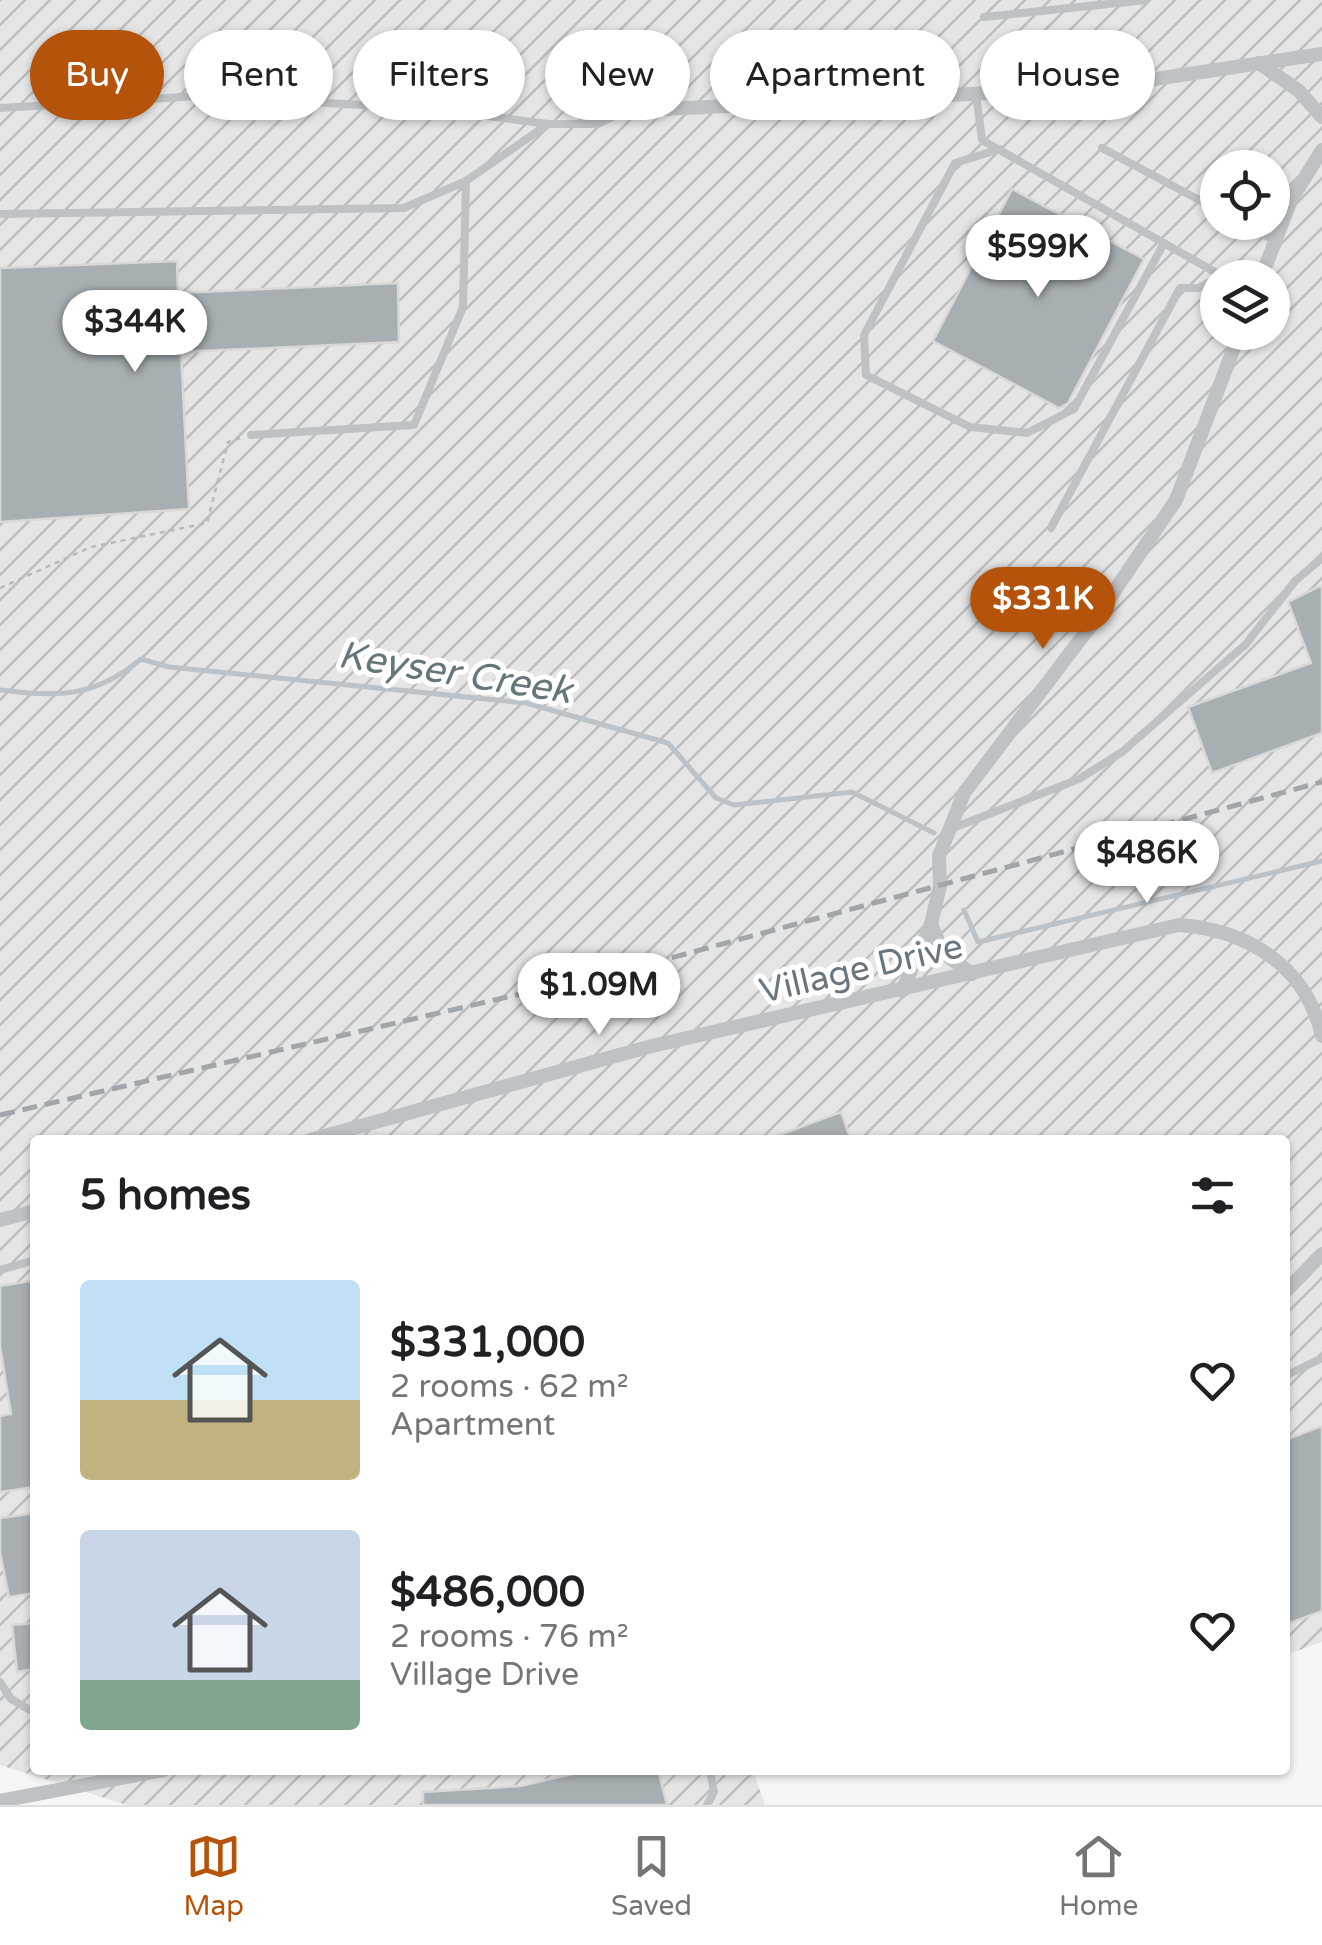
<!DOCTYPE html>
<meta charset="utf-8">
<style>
:root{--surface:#fff;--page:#f6f6f6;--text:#202124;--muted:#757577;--line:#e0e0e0;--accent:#b45309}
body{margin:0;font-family:"Varela Round",sans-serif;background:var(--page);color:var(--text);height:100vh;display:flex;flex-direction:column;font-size:38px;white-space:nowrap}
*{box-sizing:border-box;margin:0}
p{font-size:32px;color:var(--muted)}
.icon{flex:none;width:55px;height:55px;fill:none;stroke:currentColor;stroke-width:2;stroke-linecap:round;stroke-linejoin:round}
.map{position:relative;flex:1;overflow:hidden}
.panel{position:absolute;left:30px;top:1135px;width:1260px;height:640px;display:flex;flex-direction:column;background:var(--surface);border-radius:10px;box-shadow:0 2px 8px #0004}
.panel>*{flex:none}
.banner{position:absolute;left:30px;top:30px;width:1262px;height:90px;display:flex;gap:20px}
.buttons{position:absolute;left:1200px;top:150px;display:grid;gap:20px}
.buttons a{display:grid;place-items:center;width:90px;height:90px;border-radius:50%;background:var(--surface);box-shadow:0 2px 8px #0004;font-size:50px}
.price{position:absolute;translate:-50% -85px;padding:0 22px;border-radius:35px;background:#fff;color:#222;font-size:32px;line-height:65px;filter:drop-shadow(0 2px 5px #0008)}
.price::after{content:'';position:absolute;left:50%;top:60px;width:30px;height:22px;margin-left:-15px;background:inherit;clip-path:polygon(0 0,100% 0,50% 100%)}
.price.current{background:var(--accent);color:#fff}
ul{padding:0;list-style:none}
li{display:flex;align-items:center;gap:30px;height:250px;padding:0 50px}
li span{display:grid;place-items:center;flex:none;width:280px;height:200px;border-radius:10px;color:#555}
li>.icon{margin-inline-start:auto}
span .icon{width:120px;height:120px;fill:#fffc;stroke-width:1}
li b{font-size:42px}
h2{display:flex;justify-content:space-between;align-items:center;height:120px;padding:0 50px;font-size:42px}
.chip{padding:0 35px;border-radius:45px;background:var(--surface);box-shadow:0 2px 8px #0004;font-size:35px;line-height:90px}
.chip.current{background:var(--accent);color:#fff}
.tab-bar{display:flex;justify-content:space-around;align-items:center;height:140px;border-top:2px solid var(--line);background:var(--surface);font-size:28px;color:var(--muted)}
.tab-bar a{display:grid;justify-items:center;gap:5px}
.tab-bar .current{color:var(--accent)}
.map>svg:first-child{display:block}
.industrial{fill:url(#industrial-furrows);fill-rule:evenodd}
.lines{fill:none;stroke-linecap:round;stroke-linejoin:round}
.stream{stroke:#bbc3c8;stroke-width:5}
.building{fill:#a8afb3;stroke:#d8d8d6;stroke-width:2.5}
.path{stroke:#b8bbbd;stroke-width:2.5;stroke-dasharray:5 5;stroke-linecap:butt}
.lane{stroke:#bec2c4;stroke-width:8}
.street{stroke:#bec2c4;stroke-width:14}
.rail{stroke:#a0a6aa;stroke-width:5;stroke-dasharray:15 8;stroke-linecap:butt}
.labels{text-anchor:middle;stroke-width:10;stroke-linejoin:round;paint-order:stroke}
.street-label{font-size:35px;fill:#697680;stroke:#fff}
.water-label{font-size:38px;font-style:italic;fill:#65767d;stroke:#fff}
</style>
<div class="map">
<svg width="1322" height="1805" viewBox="0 0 1322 1805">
<defs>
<pattern id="industrial-furrows" width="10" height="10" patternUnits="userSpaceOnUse" patternTransform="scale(2.5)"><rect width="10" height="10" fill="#e4e5e4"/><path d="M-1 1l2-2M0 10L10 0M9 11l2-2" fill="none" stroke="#bdbebe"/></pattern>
</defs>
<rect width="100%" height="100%" fill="#f6f6f4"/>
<!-- industrial -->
<path class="industrial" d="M 0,0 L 1322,0 L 1322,1642 L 1285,1655 L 1285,1140 L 35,1140 L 35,1770 L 753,1770 L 765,1805 L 127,1805 L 0,1765 ZM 1218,168 L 1272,168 L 1272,222 L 1218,222 ZM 1218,278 L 1272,278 L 1272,332 L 1218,332 Z"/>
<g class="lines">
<!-- stream -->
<g class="stream">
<path d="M 0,690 C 59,697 94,698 141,659 L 169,667 L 526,703 L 668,743 L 716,798 L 734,805 L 852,792 L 934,833"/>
<polyline points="964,910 978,942 1322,861"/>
</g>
</g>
<!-- building -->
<g class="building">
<polygon points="1012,189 1144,259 1068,403 1059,408 933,341"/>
<polygon points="177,261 178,293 398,283 399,342 181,352 189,509 0,522 0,268"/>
<polygon points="1322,585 1322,733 1212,773 1188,707 1311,663 1288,602"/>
<polygon points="841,1112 851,1140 768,1140 768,1139"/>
<polygon points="35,1280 35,1487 0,1492 0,1416 11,1414 0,1346 0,1286"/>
<polygon points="1322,1426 1322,1611 1285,1625 1285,1440"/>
<polygon points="35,1513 35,1593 9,1597 0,1553 0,1518"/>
<polygon points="35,1623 35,1669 17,1672 12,1625"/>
<polygon points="589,1770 658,1770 667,1805 423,1805 423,1792 521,1786"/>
</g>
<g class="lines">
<!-- path -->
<polyline class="path" points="0,588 91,547 207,523 228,442 240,438"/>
<!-- lane -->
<g class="lane">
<polyline points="984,17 1146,0"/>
<polyline points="976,94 982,140 1222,276"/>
<polyline points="0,108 199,96 434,109 548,124"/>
<polyline points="1102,148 1218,210"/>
<polyline points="1000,149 955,163 864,335 866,375 970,427 1027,433 1074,409 1164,243"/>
<polyline points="0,214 404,208 466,181 548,124 598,124 624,111"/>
<polyline points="1241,222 1275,241"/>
<polyline points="251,435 414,425 463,307 466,181"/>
<polyline points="1051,528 1180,288 1198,288 1218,278"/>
<polyline points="953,828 1079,779 1122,752 1246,644 1295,581 1322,558"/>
<polyline points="0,1270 35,1260"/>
<polyline points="1285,1376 1322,1358"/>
<polyline points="0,1682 11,1699 35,1713"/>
<polyline points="707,1805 714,1792 710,1770"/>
</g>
<!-- street -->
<g class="street">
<polyline points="1259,63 1299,91 1322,117"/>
<polyline points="624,111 1095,88 1322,54"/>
<polyline points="1261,278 1291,200 1322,150"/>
<polyline points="931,924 943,953 972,974"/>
<polyline points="902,991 931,924 940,886 939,856 964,793 1092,624 1176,500 1240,332"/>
<path d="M 310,1140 L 652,1046 L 1179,925 C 1248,930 1306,966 1322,1036"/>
<polyline points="0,1220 35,1211"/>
<polyline points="1285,1292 1322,1254"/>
<polyline points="0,1801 163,1770"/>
</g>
<!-- rail -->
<polyline class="rail" points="0,1115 641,966 1322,782"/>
</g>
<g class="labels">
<!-- street labels -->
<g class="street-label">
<text transform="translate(861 968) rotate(-13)" y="12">Village Drive</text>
</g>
<!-- water labels -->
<g class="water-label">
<text transform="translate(455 672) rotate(9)" y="13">Keyser Creek</text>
</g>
</g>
</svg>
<div class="buttons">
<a><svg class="icon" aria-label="locate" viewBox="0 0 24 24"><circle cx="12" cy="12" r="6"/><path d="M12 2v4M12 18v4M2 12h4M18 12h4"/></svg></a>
<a><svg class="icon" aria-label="layers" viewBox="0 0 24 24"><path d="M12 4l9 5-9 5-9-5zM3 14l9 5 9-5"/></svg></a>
</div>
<b class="price" style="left:1038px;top:300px">$599K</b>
<b class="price" style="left:135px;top:375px">$344K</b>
<b class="price current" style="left:1043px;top:652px">$331K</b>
<b class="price" style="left:1147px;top:906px">$486K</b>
<b class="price" style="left:599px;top:1038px">$1.09M</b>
<div class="banner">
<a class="chip current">Buy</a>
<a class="chip">Rent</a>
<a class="chip">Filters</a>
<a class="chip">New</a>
<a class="chip">Apartment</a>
<a class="chip">House</a>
</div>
<section class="panel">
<h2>5 homes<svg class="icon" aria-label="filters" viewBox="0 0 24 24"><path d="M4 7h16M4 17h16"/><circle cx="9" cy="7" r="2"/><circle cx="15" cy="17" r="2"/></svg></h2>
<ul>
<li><span style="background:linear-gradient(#bfe0f5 60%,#c2b280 0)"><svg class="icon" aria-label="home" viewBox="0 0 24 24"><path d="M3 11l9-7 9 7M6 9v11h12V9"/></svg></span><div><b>$331,000</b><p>2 rooms · 62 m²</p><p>Apartment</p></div><svg class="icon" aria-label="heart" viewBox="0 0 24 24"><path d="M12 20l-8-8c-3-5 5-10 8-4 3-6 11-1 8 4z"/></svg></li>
<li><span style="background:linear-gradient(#c9d6e8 75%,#7fa58c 0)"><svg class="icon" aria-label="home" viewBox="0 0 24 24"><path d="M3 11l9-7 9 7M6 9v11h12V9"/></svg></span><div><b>$486,000</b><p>2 rooms · 76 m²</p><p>Village Drive</p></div><svg class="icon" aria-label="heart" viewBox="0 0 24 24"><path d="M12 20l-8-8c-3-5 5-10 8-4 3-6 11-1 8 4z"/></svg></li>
</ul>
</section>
</div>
<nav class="tab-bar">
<a class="current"><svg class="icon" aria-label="map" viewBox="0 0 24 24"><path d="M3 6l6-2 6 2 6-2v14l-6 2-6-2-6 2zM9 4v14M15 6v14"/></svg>Map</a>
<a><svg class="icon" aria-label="saved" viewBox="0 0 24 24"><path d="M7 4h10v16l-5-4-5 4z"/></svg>Saved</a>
<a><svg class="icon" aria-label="home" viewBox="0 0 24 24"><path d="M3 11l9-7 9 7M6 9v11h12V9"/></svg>Home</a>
</nav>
